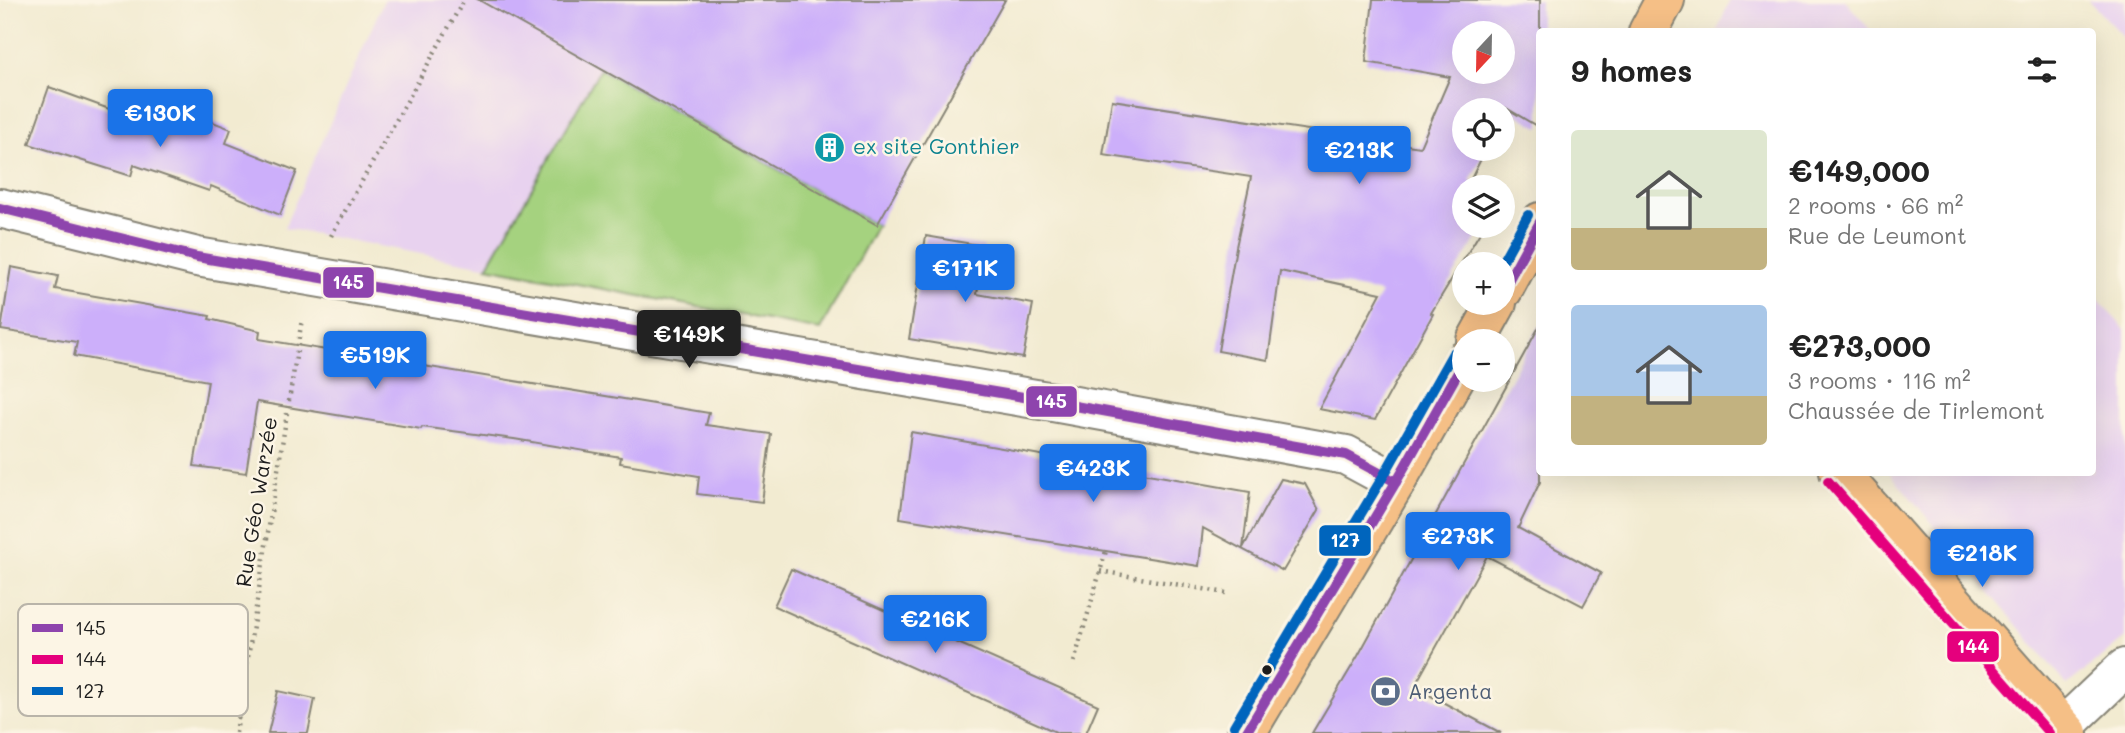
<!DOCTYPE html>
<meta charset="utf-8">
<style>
:root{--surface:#fff;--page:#f6f6f6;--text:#222;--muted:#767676;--accent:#1a73e8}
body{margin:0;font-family:Mali,sans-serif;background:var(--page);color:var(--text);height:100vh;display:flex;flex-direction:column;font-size:26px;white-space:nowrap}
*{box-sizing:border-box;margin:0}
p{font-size:23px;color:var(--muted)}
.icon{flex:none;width:38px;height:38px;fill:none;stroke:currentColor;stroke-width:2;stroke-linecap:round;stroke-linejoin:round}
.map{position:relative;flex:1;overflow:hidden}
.details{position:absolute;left:1536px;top:28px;width:560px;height:448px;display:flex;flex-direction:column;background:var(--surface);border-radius:7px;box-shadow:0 7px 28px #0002}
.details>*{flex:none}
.needle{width:46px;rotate:202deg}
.buttons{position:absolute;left:1452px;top:21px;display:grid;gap:14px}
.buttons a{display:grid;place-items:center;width:63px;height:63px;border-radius:50%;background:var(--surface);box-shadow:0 7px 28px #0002;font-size:35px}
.price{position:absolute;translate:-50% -60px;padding:0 16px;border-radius:7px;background:var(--accent);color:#fff;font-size:23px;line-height:46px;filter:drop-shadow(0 2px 4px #0008)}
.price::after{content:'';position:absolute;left:50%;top:42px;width:21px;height:16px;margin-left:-10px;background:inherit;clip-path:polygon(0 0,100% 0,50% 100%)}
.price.selected{background:#222;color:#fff}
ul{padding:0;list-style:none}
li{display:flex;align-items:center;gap:21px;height:175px;padding:0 35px}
li span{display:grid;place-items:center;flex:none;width:196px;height:140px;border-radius:7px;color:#555}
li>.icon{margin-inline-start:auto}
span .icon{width:84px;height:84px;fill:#fffc;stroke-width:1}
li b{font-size:30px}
h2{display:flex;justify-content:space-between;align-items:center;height:84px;padding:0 35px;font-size:30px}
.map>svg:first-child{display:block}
.built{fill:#e8d2ef}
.green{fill:#a5d27f;stroke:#60774e;stroke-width:2}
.building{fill:#ccaffa;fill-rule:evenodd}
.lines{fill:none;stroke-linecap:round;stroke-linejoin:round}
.minor-casing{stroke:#878476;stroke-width:42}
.major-casing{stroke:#878476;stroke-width:42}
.path{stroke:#878476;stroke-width:4.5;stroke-dasharray:2 5;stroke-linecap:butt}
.minor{stroke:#fff;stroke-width:38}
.major{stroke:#f5bf86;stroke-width:38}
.bus-1-casing{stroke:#fcf5e5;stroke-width:16}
.bus-2-casing{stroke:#fcf5e5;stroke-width:16}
.bus-3-casing{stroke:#fcf5e5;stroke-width:16}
.bus-1{stroke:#8e44ad;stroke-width:10}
.bus-2{stroke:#e5007d;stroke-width:10}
.bus-3{stroke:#0065bd;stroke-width:10}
.bus-dot{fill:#1c1c1c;stroke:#fcf5e5;stroke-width:2.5}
.labels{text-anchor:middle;stroke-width:5;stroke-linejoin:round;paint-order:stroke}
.culture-label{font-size:21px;fill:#0d838f;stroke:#fcf5e5;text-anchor:start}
.street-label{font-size:21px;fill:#1c1c1c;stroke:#fcf5e5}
.service-label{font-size:21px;fill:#4e5e75;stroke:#fcf5e5;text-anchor:start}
.key{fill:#fcf5e5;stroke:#b9b4a9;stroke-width:2}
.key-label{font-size:19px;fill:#1c1c1c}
.line-badge{stroke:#fcf5e5;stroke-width:2.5}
.badge-label{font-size:19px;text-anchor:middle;font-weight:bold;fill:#fff}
</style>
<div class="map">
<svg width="2125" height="733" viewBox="0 0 2125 733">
<rect width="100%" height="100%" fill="#fcf5e5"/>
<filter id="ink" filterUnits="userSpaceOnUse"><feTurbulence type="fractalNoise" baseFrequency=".0143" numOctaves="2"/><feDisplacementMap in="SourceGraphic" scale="14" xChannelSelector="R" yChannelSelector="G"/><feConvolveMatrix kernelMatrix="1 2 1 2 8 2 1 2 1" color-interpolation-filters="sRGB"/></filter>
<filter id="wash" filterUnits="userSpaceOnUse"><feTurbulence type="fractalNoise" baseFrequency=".00686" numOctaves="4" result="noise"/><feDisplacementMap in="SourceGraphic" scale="28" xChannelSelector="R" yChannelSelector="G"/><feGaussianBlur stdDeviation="1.57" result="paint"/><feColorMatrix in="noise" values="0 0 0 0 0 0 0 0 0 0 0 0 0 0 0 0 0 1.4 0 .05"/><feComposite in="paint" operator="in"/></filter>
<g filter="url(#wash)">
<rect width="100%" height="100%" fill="#f2ebd1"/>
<!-- built -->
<g class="built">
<polygon points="384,0 1005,0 877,225 820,330 284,228"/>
<polygon points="1730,0 1845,0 1871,31 1717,31"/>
<polygon points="2088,0 2125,0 2125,39"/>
<polygon points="2093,293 2125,330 2125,638 2067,685 1890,473 2093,472"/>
</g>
<!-- green -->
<polygon class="green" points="600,69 877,225 820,330 487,267"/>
<g id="blocks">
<!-- building -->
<g class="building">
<polygon points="479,0 1005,0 877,225"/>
<path d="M 1373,0 L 1540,0 L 1540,128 L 1506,108 L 1503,115 L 1503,110 L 1465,110 L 1465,149 L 1486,149 L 1470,181 L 1484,187 L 1465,187 L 1465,226 L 1484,226 L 1431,313 L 1433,314 L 1375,420 L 1319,409 L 1381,293 L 1280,271 L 1268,360 L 1218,351 L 1236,247 L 1251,177 L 1103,155 L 1112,100 L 1420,147 L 1450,77 L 1366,62 ZM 1465,33 L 1503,33 L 1503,72 L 1465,72 Z"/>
<polygon points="49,87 172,132 180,109 231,129 226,143 297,171 280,215 211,186 209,191 134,165 131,176 29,144"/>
<polygon points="926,236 984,246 977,294 1033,304 1023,358 909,339"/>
<polygon points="11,267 58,276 55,289 210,316 209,319 260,331 259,339 709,413 706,425 771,434 762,502 697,494 699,476 620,463 621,457 514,439 422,427 421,429 257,402 246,473 194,466 208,381 74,356 77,342 1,330"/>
<polygon points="1540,325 1540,482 1518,528 1601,573 1583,606 1487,556 1414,687 1501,733 1312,733 1358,656"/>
<polygon points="911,432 1250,492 1243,548 1281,479 1305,484 1319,510 1283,571 1203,528 1199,566 900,518"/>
<polygon points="791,569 1098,705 1086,733 1058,733 774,606"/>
<polygon points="278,691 315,699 308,733 268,733"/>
</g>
</g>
</g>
<g filter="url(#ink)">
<use href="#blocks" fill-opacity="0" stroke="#878476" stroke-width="2"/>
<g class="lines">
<defs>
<g id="minor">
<polyline points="0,208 197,257 1053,402 1346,455 1396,482"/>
<polyline points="2063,727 2125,668"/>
</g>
<g id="major">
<polyline points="1648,32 1665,0"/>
<polyline points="1503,290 1540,222"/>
<polyline points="1476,341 1497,303"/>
<polyline points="1839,472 2068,733"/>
<polyline points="1246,733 1396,482 1465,360"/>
</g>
</defs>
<!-- minor casing -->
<use href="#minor" class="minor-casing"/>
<!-- major casing -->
<use href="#major" class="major-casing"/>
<!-- path -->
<g class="path">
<polyline points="331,236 464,0"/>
<polyline points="1100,571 1226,593"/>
<polyline points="1074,662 1106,551"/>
<polyline points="236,733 302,319"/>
</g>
<!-- minor -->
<use href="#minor" class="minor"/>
<!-- major -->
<use href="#major" class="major"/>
<defs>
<g id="bus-1">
<polyline points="0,208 197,257 1053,402 1346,455 1396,482"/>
<polyline points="1503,290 1540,222"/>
<polyline points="1246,733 1396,482 1465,360"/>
</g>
<polyline id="bus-2" points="1828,481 2049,733"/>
<g id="bus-3">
<polyline points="1501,264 1528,215"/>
<polyline points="1234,726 1384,475 1453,353"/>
</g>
</defs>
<!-- bus-1 casing -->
<use href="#bus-1" class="bus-1-casing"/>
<!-- bus-2 casing -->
<use href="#bus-2" class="bus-2-casing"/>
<!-- bus-3 casing -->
<use href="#bus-3" class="bus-3-casing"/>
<!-- bus-1 -->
<use href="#bus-1" class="bus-1"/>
<!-- bus-2 -->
<use href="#bus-2" class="bus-2"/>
<!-- bus-3 -->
<use href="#bus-3" class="bus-3"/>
</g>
</g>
<!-- icons -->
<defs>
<symbol id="building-disc" viewBox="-11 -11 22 22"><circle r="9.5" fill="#0f9aa8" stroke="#fcf5e5"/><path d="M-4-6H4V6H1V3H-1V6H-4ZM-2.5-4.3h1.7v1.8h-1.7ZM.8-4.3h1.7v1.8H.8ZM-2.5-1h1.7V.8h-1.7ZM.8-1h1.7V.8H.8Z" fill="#fff"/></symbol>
<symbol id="bank-disc" viewBox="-11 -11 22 22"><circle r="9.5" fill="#5c6f8a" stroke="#fcf5e5"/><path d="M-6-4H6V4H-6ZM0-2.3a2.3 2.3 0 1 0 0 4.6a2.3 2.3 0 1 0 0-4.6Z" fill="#fff"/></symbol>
</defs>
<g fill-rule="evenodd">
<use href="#building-disc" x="812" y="130" width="35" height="35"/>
<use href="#bank-disc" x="1368" y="674" width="35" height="35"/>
</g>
<!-- markers -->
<circle class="bus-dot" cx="1267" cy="670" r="6"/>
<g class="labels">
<!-- culture labels -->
<g class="culture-label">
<text x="853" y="154">ex site Gonthier</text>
</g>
<!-- street labels -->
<g class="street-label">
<text transform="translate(257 502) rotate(-81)" y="7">Rue Géo Warzée</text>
</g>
<!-- service labels -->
<g class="service-label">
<text x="1408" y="699">Argenta</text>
</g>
</g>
<!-- legend -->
<rect x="18" y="604" width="230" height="112" rx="10" class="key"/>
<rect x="32" y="624" width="31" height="8" fill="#8e44ad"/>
<rect x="32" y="655" width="31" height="9" fill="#e5007d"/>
<rect x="32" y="687" width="31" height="8" fill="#0065bd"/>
<g class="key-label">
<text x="75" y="635">145</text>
<text x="75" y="666">144</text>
<text x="75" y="698">127</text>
</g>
<g class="line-badge">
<rect x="322" y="266" width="53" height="33" rx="7" fill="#8e44ad"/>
<rect x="1025" y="385" width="53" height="33" rx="7" fill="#8e44ad"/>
<rect x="1318" y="524" width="54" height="33" rx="7" fill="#0065bd"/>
<rect x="1946" y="630" width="54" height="33" rx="7" fill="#e5007d"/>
</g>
<g class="badge-label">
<text x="348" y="289">145</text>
<text x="1051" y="408">145</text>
<text x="1345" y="547">127</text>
<text x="1973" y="653">144</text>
</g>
</svg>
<div class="buttons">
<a><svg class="needle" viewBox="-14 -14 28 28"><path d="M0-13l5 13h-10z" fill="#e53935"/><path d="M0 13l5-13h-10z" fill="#767676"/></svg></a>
<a><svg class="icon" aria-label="locate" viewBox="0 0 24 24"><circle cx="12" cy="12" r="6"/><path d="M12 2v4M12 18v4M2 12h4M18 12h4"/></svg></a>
<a><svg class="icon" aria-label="layers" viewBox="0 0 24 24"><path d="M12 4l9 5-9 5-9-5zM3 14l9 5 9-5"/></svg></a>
<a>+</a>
<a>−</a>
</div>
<b class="price" style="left:160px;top:149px">€130K</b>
<b class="price" style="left:1359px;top:186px">€213K</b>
<b class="price" style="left:965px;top:304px">€171K</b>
<b class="price selected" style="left:689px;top:370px">€149K</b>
<b class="price" style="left:375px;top:391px">€519K</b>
<b class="price" style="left:1093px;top:504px">€423K</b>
<b class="price" style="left:1458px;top:572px">€273K</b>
<b class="price" style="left:1982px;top:589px">€218K</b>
<b class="price" style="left:935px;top:655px">€216K</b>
<section class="details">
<h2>9 homes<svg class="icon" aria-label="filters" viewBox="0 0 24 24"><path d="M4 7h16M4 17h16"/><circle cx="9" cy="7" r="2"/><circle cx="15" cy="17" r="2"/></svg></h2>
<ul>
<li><span style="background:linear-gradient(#dfe7d0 70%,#c2b280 0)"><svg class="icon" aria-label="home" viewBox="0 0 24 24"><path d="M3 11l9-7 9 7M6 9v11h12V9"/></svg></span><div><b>€149,000</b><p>2 rooms · 66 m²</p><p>Rue de Leumont</p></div></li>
<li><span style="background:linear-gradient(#a9c7e8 65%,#c2b280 0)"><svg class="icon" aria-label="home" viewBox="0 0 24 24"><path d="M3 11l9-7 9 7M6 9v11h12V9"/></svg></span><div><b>€273,000</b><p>3 rooms · 116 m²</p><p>Chaussée de Tirlemont</p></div></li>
</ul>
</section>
</div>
